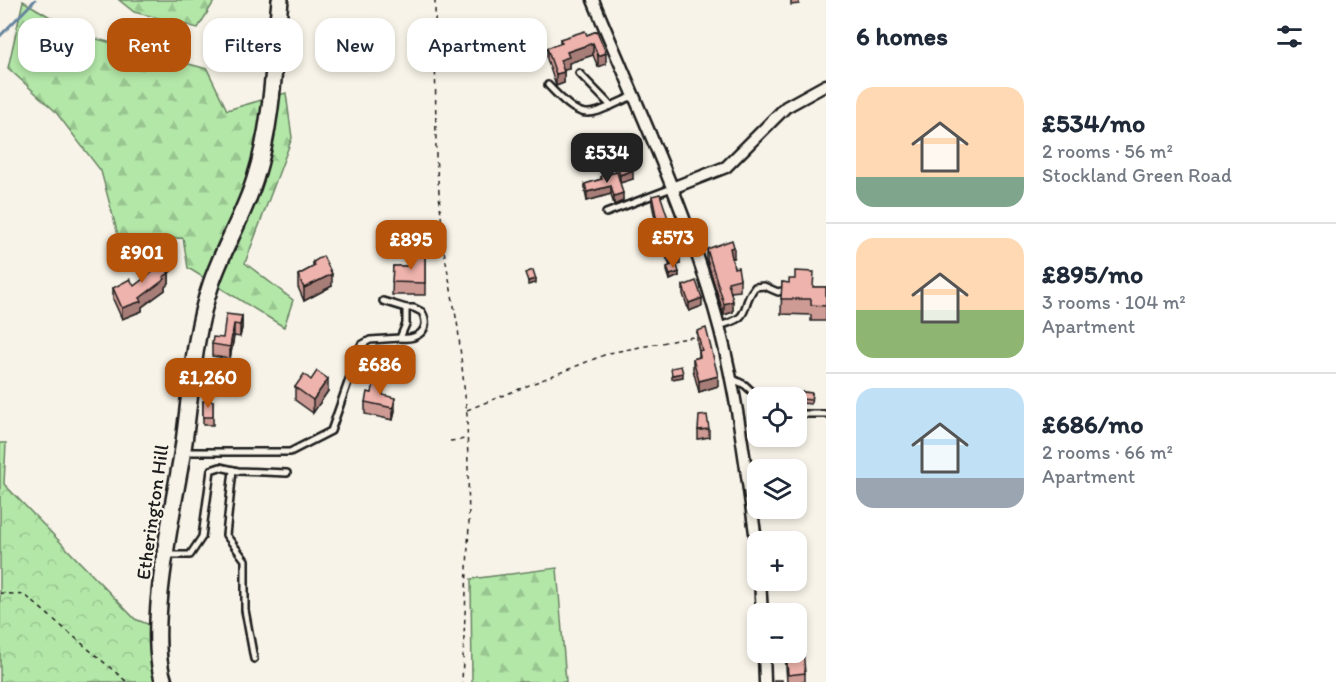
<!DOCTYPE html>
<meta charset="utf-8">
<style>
:root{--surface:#fff;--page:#f2f2f3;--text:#1f2937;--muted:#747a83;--line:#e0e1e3;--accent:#b45309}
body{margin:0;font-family:Itim,sans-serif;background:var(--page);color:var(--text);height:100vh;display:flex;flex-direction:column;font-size:22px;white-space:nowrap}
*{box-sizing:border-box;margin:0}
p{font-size:20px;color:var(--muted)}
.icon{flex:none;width:33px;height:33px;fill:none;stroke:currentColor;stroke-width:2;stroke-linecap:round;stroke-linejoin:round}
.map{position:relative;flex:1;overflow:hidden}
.sheet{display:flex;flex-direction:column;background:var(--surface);width:510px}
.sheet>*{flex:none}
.banner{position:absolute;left:18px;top:18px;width:570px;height:54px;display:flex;gap:12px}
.controls{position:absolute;left:747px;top:387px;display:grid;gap:12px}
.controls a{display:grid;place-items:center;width:60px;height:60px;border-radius:12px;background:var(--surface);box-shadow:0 3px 9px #0003;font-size:30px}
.price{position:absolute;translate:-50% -51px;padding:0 14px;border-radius:12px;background:var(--accent);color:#fff;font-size:20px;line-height:39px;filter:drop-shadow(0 2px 3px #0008)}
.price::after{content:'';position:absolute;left:50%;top:36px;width:18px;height:14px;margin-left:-9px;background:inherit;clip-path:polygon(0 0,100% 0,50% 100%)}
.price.current{background:#222;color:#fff}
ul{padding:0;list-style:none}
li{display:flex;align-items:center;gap:18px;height:150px;padding:0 30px}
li+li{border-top:2px solid var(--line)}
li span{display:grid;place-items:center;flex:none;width:168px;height:120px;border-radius:18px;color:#555}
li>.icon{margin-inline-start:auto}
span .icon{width:72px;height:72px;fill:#fffc;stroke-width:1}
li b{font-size:26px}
h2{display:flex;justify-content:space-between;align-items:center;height:72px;padding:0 30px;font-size:26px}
.chip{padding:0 21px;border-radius:18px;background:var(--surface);box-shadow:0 3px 9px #0003;font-size:21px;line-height:54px}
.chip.current{background:var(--accent);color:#fff}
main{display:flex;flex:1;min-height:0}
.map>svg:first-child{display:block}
.forest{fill:url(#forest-firs);stroke:#688262;stroke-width:1.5}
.park{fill:url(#park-crowns);stroke:#688262;stroke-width:1.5}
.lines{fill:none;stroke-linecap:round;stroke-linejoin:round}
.stream{stroke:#66849e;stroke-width:3}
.lane-casing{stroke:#1c1c1c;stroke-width:10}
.street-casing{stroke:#1c1c1c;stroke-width:15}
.secondary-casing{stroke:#1c1c1c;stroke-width:20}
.path{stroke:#1c1c1c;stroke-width:1.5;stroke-dasharray:4.5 4.5;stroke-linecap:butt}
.lane{stroke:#f7f3e8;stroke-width:5}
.street{stroke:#f7f3e8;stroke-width:10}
.secondary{stroke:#f7f3e8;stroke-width:15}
.wall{fill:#cd9a94;stroke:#1c1c1c;stroke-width:1.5}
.shaded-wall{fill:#a77d78;stroke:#1c1c1c;stroke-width:1.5}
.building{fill:#eeb3ac;stroke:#1c1c1c;stroke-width:1.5}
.labels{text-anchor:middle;stroke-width:4.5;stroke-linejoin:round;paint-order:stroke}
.street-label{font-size:20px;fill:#1c1c1c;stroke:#f7f3e8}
</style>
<main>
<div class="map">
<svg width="826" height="682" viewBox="0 0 826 682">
<defs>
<pattern id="forest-firs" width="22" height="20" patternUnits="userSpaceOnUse" patternTransform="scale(1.5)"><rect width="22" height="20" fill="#b3e7a8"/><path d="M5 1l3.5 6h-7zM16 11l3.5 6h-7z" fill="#99c690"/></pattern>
<pattern id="park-crowns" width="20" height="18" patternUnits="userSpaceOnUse" patternTransform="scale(1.5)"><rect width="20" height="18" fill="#b3e7a8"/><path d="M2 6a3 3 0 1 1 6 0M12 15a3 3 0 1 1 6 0" fill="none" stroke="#99c690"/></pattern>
</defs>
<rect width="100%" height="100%" fill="#f7f3e8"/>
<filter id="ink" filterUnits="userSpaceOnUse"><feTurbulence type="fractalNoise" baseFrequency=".0167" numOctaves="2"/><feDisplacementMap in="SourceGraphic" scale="12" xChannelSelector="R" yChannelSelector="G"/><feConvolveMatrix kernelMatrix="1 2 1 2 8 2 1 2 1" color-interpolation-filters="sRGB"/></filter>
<g filter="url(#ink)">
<!-- forest -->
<g class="forest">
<polygon points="119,0 215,0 198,28 134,12"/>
<polygon points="23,1 79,34 207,69 227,110 286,93 292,138 245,263 293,300 284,327 188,268 183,238 119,239 101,171 55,111 8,68"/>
<polygon points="557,568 566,682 472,682 471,579"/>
</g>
<!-- park -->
<polygon class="park" points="0,443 6,443 4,484 135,619 155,627 160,682 0,682"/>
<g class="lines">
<!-- stream -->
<polyline class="stream" points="0,36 35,0"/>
<defs>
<g id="lane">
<polyline points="579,73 611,106"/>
<path d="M 548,85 C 585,124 586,117 633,96"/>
<polyline points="606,213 672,188"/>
<path d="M 718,326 C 755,317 738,309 755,287 L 764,286 L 778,292 L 785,290"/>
<path d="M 400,338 C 416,340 432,331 422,312 L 414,308 L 406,308"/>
<polyline points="731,378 745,385 759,398"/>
<polyline points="796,414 826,414"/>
<polyline points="184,452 290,452 331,431 361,345 370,340 400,338 406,324 406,308 383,301"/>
<polyline points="233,470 226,535 245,560 245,610 254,659"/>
<polyline points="167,555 190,555 202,537 211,470 220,467 238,471 287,473"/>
</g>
<g id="street">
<path d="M 593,0 C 638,108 690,216 720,330 C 739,404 747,479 758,554"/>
<polyline points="672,188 726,167 786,107 826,85"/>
<polyline points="760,580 762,614"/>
<polyline points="764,652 765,682"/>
</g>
<path id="secondary" d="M 164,682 C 145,631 174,506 183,449 C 191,394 193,336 211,284 C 223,248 244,215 255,179 C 273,122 274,59 280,0"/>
</defs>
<!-- lane casing -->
<use href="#lane" class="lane-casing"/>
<!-- street casing -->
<use href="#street" class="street-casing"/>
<!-- secondary casing -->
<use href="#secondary" class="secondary-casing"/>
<!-- path -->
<g class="path">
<polyline points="435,0 436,157 444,251 458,328 467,415 469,524 462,682"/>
<polyline points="467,410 609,353 698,336"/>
<polyline points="450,441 466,439"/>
<polyline points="0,593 25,595 127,682"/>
</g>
<!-- lane -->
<use href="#lane" class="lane"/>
<!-- street -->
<use href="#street" class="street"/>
<!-- secondary -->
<use href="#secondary" class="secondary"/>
</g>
<!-- wall -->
<g class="wall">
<polygon points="791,0 799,0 799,4 791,5"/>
<polygon points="597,31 606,64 598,67 593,55 569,63 569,69 564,70 564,83 556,86 547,59 547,48 560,43 560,39 587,35"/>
<polygon points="614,158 633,179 620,183 623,201 614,205 611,194 587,201 585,192 585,184 601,179 601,176 616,172 614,166"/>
<polygon points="652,196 680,264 677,265 679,276 670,280 667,271 667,267 670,266 660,243 652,204"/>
<polygon points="707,249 734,258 732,259 734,268 740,279 740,291 731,292 733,312 724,315 707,260"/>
<polygon points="425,255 425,295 392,295 393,266 410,266"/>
<polygon points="313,262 332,286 304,301 298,287 298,275 313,267"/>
<polygon points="151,265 172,270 169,273 169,283 165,287 165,290 142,307 142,311 122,319 113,299 113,288 134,286 151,273"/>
<polygon points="782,282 814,287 826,287 826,321 811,321 811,315 781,314"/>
<polygon points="683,286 702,306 689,311 683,294"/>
<polygon points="242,316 242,328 240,337 234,336 230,359 212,356 212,344 223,338"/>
<polygon points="697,331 718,386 699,392 693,370 693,359 699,357 699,351 697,342"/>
<polygon points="386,364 403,366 394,378 386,372"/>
<polygon points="295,387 328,391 313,413 295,400"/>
<polygon points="802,392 812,393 811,404 801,403"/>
<polygon points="385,396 395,410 393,420 365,414 365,402"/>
<rect x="203" y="401" width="10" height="24"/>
<polygon points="709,429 709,437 698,439 698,430"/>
<polygon points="785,652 796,652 805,673 805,682 787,682"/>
</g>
<!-- shaded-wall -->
<g class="shaded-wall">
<polygon points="593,43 593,55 569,63 569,69 560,71 560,60 567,52"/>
<polygon points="606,53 606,64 598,67 598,56"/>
<polygon points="564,72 564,83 556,86 556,74"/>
<polygon points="633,170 633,179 620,183 620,175"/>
<polygon points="611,186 611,194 587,201 587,192"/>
<polygon points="623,193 623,201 614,205 614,196"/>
<polygon points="734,247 734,258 730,259 730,248"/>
<polygon points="680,255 680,264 670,267 670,259"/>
<polygon points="172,260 172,270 169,273 169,283 165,287 165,290 142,307 142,311 122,319 122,308 164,266"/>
<polygon points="679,272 679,276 670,280 670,275"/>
<polygon points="332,274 332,286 304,301 304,288"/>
<polygon points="536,279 536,283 528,285 528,281"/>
<polygon points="702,298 702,306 689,311 689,303"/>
<polygon points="733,301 733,312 724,315 724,304"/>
<polygon points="242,316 242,328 240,337 240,325"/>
<polygon points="234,324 234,336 230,359 230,347"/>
<polygon points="403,358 403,366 394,378 394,370"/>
<polygon points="683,373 683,377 672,379 672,375"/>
<polygon points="718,376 718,386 699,392 699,381"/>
<polygon points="328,379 328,391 313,413 313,400"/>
<polygon points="395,398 395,410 393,420 393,408"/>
</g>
<!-- building -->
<g class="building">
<polygon points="585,31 587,35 597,31 606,53 598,56 593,43 567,52 569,57 560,60 564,72 556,74 547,48 562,43 560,39"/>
<polygon points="627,153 633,170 620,175 614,158"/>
<polygon points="617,172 623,193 614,196 611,186 587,192 585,184 602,179 601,176"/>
<polygon points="660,194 680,255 670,259 660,235 652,196"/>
<polygon points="732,240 734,247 730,248 734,268 738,267 740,279 728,282 733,301 724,304 707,249"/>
<polygon points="166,253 172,260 164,266 169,273 163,277 165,279 140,298 142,301 122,308 113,288 130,279 134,286 155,270 151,265"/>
<polygon points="411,255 425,255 425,283 392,282 393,266 410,266"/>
<polygon points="323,256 332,274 304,288 298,275 315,266 313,262"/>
<polygon points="676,263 679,272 670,275 667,267"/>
<polygon points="533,270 536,279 528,281 525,273"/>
<polygon points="795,271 814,272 813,287 826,287 826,306 811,305 811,299 781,299 782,282 789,283 789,279 795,279"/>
<polygon points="696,281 702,298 689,303 683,286"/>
<polygon points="226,314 242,316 240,325 234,324 230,347 212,344 213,337 223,338"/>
<polygon points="706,328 718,376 699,381 693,359 700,357 699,351 702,350 697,331"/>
<polygon points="395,352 403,358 394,370 386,364"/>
<polygon points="681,366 683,373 672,375 671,368"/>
<polygon points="317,371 328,379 313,400 295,387 304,374 311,380"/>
<polygon points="374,381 385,383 383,395 395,398 393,408 365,402 367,392 372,393"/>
<polygon points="802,392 812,393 811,400 801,399"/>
<rect x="203" y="401" width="10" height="16"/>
<polygon points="707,415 709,429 698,430 699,416"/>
<polygon points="796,637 802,637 805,673 788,675 786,652 796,652"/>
<rect x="774" y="680" width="8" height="2"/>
</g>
</g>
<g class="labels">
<!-- street labels -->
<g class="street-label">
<text transform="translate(152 512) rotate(-82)" y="7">Etherington Hill</text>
</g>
</g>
</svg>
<div class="controls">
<a><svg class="icon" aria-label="locate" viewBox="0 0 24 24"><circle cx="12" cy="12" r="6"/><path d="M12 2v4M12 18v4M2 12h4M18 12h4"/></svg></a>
<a><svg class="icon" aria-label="layers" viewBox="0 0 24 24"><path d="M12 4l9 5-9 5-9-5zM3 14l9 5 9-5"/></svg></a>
<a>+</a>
<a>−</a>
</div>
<b class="price current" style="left:607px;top:184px">£534</b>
<b class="price" style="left:673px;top:269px">£573</b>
<b class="price" style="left:411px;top:271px">£895</b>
<b class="price" style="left:142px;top:284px">£901</b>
<b class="price" style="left:380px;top:396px">£686</b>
<b class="price" style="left:208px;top:409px">£1,260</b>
<div class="banner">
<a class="chip">Buy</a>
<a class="chip current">Rent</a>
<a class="chip">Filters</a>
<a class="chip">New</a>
<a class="chip">Apartment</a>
</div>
</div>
<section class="sheet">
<h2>6 homes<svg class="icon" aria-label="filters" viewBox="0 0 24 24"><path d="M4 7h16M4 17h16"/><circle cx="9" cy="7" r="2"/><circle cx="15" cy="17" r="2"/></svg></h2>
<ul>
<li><span style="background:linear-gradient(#ffd9b3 75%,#7fa58c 0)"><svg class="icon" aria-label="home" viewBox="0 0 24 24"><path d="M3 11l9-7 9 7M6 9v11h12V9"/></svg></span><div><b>£534/mo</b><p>2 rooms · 56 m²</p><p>Stockland Green Road</p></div></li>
<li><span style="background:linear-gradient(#ffd9b3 60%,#8fb573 0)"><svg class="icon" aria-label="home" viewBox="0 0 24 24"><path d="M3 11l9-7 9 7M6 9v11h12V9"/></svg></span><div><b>£895/mo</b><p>3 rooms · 104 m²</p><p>Apartment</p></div></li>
<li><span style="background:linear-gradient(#bfe0f5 75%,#9aa5b1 0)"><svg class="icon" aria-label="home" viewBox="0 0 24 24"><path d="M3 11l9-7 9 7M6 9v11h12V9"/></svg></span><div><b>£686/mo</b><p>2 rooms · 66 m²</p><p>Apartment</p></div></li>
</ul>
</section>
</main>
